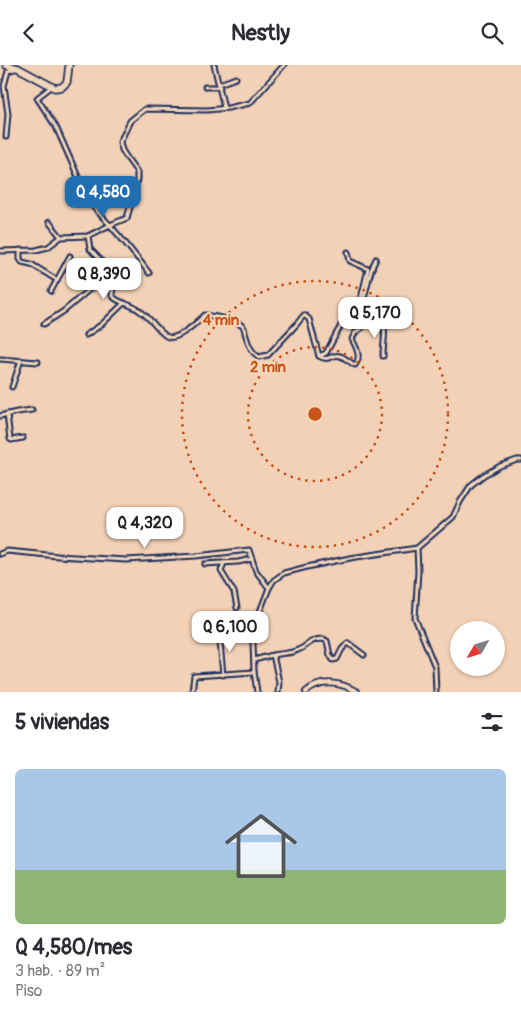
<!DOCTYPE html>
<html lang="es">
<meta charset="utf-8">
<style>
:root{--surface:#fff;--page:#f7f7f7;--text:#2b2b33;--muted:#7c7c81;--accent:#1f6fb2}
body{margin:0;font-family:Pangolin,sans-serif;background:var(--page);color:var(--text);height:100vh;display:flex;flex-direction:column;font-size:19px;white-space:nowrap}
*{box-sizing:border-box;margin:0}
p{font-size:16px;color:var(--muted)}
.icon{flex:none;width:28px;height:28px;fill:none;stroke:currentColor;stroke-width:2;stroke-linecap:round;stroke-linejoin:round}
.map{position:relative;height:627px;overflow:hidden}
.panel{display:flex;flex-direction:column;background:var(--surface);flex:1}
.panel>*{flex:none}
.needle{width:32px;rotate:231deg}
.controls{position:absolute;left:450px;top:556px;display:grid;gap:10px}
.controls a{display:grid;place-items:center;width:55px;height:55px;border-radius:50%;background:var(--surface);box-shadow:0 1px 4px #0004;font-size:25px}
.price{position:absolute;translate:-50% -42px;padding:0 11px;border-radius:10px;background:#fff;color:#222;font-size:16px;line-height:32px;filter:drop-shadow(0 1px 2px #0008)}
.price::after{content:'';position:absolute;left:50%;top:30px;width:15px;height:11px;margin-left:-8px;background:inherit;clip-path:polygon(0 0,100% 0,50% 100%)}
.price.current{background:var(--accent);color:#fff}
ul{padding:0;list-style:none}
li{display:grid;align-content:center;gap:10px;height:265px;padding:0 15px}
li span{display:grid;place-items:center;height:155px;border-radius:8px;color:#555}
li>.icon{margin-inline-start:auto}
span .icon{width:90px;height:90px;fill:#fffc;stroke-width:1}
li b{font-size:21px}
h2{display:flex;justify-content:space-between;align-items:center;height:60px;padding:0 15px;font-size:21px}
header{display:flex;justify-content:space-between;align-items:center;height:65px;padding:0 15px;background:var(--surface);font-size:22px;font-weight:700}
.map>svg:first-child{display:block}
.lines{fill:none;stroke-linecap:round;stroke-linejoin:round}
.minor-casing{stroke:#1b2f5e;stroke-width:7}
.tertiary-casing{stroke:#1b2f5e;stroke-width:8}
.primary-casing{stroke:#1b2f5e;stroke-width:9}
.minor{stroke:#f4d7ba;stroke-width:3}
.tertiary{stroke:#f4d7ba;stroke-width:4.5}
.primary{stroke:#f4d7ba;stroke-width:5.5}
.ring{fill:none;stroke:#c95318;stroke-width:2.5;stroke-dasharray:2.5 5}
.centre{fill:#c95318;stroke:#f4d7ba;stroke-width:2.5}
.ring-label{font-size:15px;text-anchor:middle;font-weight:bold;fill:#c95318;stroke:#f4d7ba;stroke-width:4;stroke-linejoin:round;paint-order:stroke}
</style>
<header><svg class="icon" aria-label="back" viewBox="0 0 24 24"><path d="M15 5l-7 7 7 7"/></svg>Nestly<svg class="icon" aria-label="search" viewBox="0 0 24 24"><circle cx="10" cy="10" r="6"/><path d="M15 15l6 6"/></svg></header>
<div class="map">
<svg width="521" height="627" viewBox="0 0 521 627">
<rect width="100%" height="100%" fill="#f3d1b6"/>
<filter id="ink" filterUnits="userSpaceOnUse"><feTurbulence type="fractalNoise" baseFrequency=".02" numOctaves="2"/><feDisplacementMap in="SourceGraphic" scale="10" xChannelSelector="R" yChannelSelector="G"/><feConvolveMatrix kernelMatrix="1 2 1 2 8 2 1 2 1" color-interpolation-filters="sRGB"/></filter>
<g filter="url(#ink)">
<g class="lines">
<defs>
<g id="minor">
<polyline points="214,0 224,43"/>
<polyline points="219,19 236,13"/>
<path d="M 51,22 L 37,33 L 56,62 L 79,114 L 72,120 C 100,148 126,177 149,208"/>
<polyline points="205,22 220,22"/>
<polyline points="6,72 8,49 4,21 8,6 15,4"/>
<polyline points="49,157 61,172"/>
<path d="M 88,171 L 90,184 L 111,206 L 114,211 L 112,231 C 120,239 132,239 140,246 C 150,252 156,264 166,271 C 176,278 197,257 205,250 C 216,252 238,254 244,263 C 245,266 245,269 246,271 C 248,279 252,288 259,292 L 268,290 L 296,260 L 304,250 L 309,254 L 319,291 L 326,288 L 345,253 L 356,254 L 368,204 L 350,196 L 348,187"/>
<polyline points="20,185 20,194 22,197 31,199 57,215 51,226"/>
<polyline points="0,186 36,185 48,182 61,172 88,171 110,160 127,153 135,124 137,114 137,107 127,93 122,85 120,77 130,56 145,44 207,45 228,43 250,38 284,0"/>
<polyline points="57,215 70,191"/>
<path d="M 375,251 L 382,253 C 387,265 383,278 383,291"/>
<polyline points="44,259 64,246 111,206"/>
<polyline points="86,270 101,260 124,238"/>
<path d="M 319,291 C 329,298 332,288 340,291 C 345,292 350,298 355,300 C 362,292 356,282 352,274 L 355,268 L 373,254 L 375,251 L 371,248 C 365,248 363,248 361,243 C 367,227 368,208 376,194"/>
<polyline points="0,294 38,297"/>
<polyline points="12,322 21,295"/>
<polyline points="7,349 10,374 11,375 23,373"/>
<polyline points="0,351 17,347 32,345"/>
<polyline points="417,483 418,506 415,553 435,602 436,627"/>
<polyline points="0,489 7,486 58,491 126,495 196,491 249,485 256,506 269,523"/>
<polyline points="224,498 221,506 234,527 237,543"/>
<polyline points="205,499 238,497 252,494"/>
<path d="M 273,590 C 282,588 290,589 298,585 C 309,581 309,574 323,574 L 327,576 L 330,590 L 333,595 L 337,594 L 342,584 L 348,578 L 364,590"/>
<polyline points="254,595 273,590 279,617 278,627"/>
<polyline points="223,610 219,567 227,563 257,554"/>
<polyline points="192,627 194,611 254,607"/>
<polyline points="257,627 254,607 253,577 253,567 257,554 269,523 274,515 284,508 307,502 350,493 417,483 453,452 460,437 471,420 484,410 500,401 517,395 521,395"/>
</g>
<path id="tertiary" d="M 306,627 C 321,614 341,617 357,627"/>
<polyline id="primary" points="6,0 18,3 55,23 62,22 67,17 69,0"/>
</defs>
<!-- minor casing -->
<use href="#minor" class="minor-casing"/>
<!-- tertiary casing -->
<use href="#tertiary" class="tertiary-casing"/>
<!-- primary casing -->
<use href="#primary" class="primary-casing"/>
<!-- minor -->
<use href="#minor" class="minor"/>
<!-- tertiary -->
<use href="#tertiary" class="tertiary"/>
<!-- primary -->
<use href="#primary" class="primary"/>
</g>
</g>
<!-- distance rings -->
<g class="ring">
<circle cx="315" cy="349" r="67"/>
<circle cx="315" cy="349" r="133"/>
</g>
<circle cx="315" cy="349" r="8" class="centre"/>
<g class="ring-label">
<text x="221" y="260">4 min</text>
<text x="268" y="307">2 min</text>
</g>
</svg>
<div class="controls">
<a><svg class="needle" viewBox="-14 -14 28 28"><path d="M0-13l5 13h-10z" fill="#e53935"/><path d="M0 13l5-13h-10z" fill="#7c7c81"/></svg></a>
</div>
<b class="price current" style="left:103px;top:153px">Q 4,580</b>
<b class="price" style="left:104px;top:235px">Q 8,390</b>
<b class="price" style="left:375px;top:274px">Q 5,170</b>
<b class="price" style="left:145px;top:484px">Q 4,320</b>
<b class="price" style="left:230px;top:588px">Q 6,100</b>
</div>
<section class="panel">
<h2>5 viviendas<svg class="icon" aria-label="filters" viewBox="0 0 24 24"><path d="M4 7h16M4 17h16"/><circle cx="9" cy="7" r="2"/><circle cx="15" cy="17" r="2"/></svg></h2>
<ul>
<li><span style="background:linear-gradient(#a9c7e8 65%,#8fb573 0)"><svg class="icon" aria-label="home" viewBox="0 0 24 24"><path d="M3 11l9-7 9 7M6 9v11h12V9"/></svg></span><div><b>Q 4,580/mes</b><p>3 hab. · 89 m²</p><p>Piso</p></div></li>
</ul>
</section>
